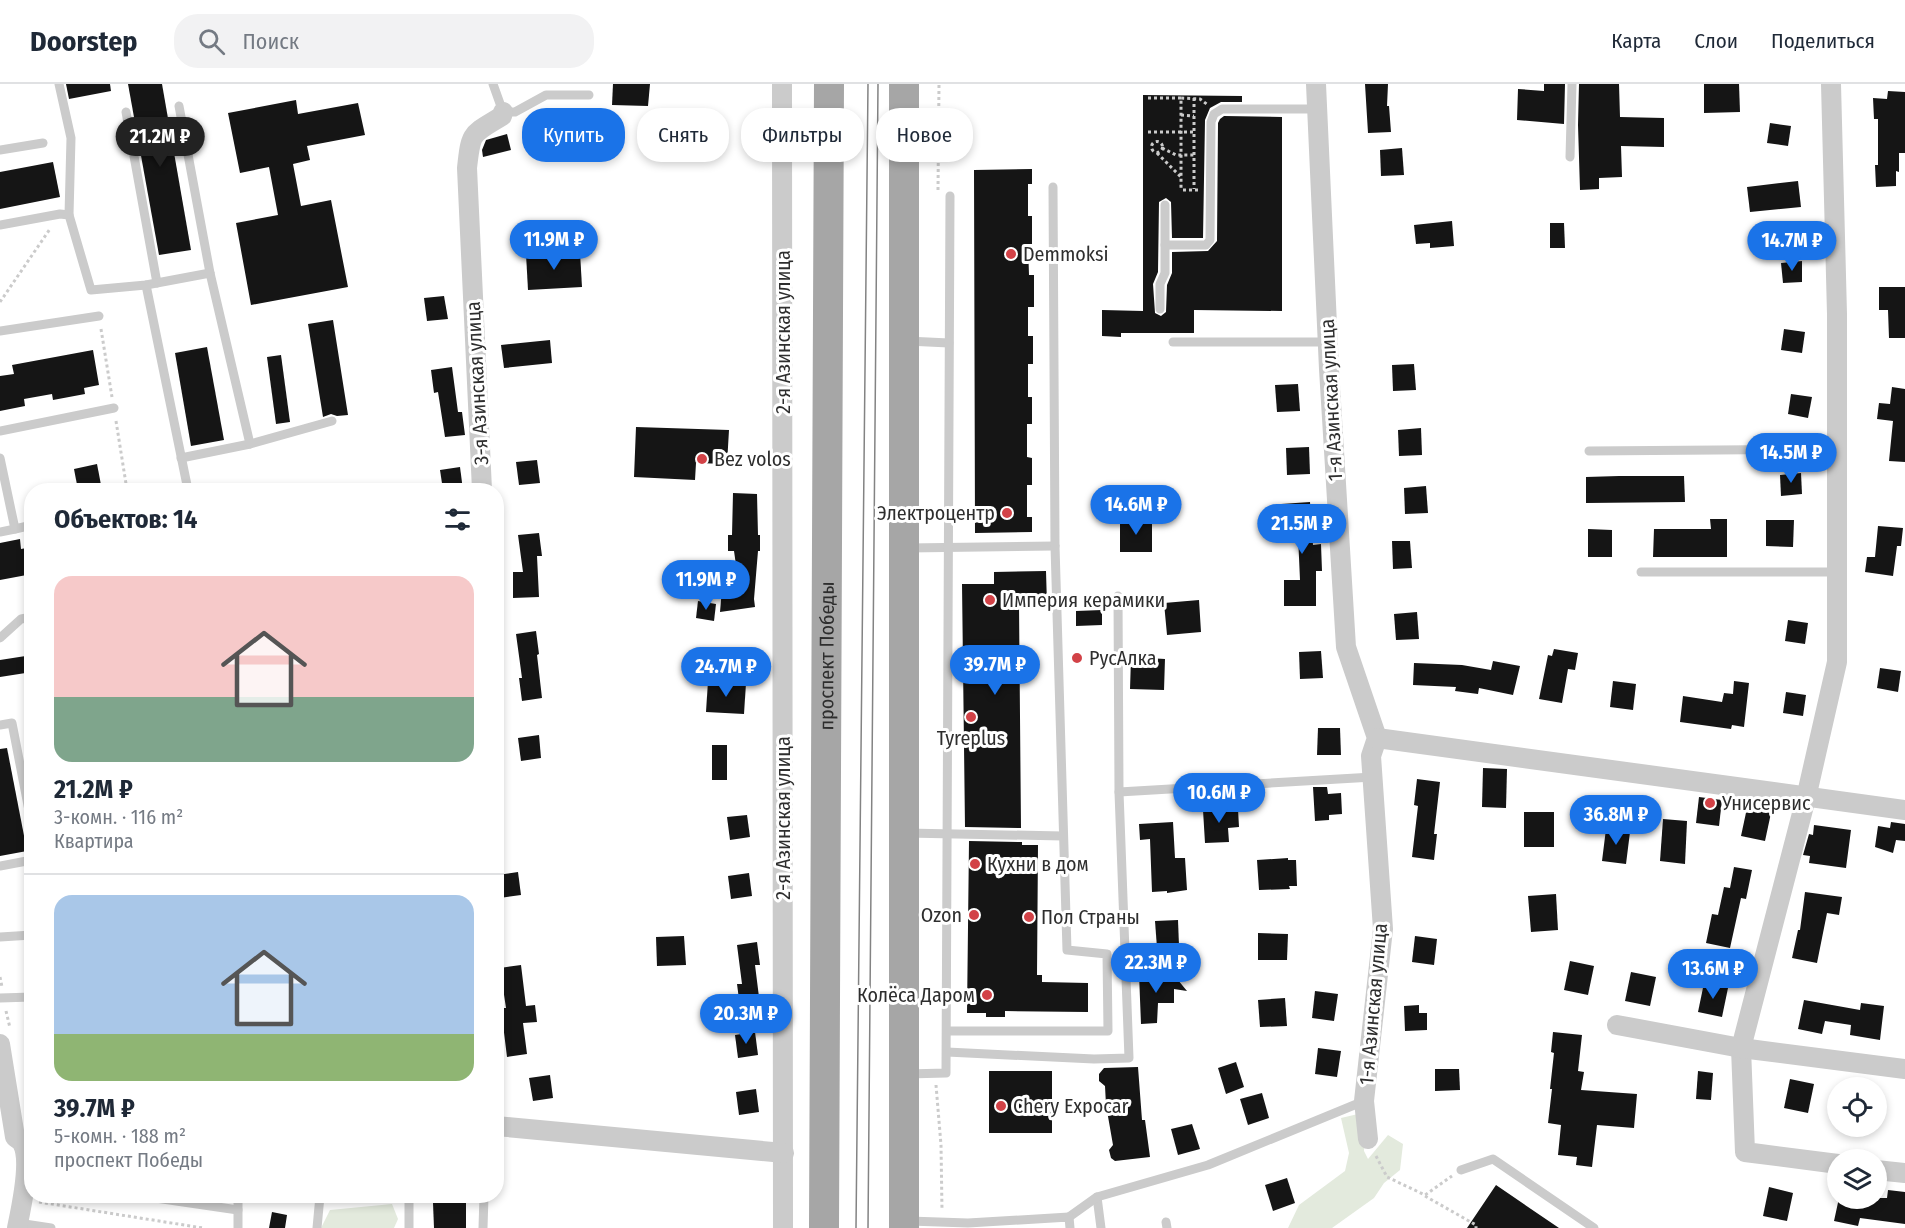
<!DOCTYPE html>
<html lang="ru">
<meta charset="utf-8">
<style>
:root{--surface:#fff;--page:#f2f2f3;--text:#1f2937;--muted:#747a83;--line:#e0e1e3;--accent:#1a73e8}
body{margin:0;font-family:"Fira Sans Condensed",sans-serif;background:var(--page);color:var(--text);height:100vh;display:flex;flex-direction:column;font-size:22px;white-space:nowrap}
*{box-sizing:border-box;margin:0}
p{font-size:20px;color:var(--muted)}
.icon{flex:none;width:33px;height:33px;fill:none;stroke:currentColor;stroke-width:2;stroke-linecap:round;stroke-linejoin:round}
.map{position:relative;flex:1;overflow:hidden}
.side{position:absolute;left:24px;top:399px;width:480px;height:720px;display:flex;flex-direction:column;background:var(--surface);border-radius:24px;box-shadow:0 3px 9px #0003}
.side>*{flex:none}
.top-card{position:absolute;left:522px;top:24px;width:570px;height:54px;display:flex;gap:12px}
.fabs{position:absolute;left:1827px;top:993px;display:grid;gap:12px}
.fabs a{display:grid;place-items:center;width:60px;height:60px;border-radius:50%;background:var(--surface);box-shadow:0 3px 9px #0003;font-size:30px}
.price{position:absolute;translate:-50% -51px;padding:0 14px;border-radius:21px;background:var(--accent);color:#fff;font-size:20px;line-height:39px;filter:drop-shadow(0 2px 3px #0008)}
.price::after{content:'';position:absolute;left:50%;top:36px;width:18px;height:14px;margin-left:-9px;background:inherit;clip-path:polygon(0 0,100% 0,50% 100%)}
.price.selected{background:#222;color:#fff}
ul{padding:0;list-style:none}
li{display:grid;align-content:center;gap:12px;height:318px;padding:0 30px}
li+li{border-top:2px solid var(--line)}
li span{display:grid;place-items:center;height:186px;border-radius:18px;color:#555}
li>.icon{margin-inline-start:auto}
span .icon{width:108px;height:108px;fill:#fffc;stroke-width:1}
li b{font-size:26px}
h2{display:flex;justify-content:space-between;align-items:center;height:72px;padding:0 30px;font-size:26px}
.chip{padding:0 21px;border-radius:24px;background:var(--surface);box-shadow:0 3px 9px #0003;font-size:21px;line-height:54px}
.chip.selected{background:var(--accent);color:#fff}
header{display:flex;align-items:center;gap:36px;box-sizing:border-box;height:84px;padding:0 30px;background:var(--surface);border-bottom:2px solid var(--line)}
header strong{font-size:28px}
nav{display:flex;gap:33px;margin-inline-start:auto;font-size:21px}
.search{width:420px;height:54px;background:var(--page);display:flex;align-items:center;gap:15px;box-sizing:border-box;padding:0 21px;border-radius:24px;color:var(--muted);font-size:22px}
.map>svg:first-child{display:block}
.green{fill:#e3eadd}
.building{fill:#151515}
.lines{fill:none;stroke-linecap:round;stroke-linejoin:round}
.path{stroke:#cbcbcb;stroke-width:3;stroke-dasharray:3 3;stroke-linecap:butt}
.lane{stroke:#cbcbcb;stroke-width:9}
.street{stroke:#cbcbcb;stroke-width:20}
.primary{stroke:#a6a6a6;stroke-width:30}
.tram{stroke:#838383;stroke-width:1.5}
.poi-dot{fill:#d24247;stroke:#fff;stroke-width:2}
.labels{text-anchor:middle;stroke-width:6;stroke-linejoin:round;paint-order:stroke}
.poi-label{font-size:20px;fill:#2e2e2e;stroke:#fff;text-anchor:start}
.street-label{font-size:20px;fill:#2e2e2e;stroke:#fff}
</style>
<header>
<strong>Doorstep</strong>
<div class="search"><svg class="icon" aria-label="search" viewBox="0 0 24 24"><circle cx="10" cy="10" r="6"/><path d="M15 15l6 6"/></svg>Поиск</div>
<nav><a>Карта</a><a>Слои</a><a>Поделиться</a></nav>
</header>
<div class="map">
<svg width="1905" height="1144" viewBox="0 0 1905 1144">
<rect width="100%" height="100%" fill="#fff"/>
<!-- green -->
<g class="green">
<polygon points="1358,1030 1365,1046 1364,1067 1368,1075 1388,1051 1403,1060 1400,1086 1384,1099 1374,1114 1332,1144 1288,1144 1299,1121 1345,1087 1349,1069 1341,1034"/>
<polygon points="392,1120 398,1135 394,1144 321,1144 330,1126"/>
</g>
<!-- building -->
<g class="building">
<polygon points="66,0 110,0 111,7 69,15"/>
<polygon points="128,0 162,0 191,166 159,171"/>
<polygon points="613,0 650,0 648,22 612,21"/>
<polygon points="1365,0 1388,0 1387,22 1389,22 1391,48 1368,49"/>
<polygon points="1544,0 1565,0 1564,40 1517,36 1518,5 1544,7"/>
<polygon points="1579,0 1619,0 1620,33 1664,34 1664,63 1621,62 1622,93 1599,94 1599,105 1580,106 1578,41"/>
<polygon points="1704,0 1739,0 1740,28 1704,29"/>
<polygon points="1888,7 1905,8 1905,69 1899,69 1899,88 1896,87 1896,102 1876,103 1875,81 1878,81 1878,35 1874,35 1873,14 1887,15"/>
<polygon points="1143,11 1242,12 1242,18 1221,18 1210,24 1205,36 1203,154 1172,154 1171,118 1166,114 1159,118 1158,188 1153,200 1155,229 1161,232 1166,228 1167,201 1172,189 1172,168 1208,167 1217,157 1218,39 1220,35 1224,32 1282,33 1282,227 1194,226 1194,249 1121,249 1121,253 1102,252 1102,226 1143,227"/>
<polygon points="296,16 298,30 358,19 365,51 307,62 310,76 293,80 301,122 331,116 348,203 251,221 236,139 278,131 269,83 240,89 228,29"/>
<polygon points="1770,39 1791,42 1788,62 1767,59"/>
<polygon points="507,50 511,66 483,73 482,66 486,56"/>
<polygon points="1402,64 1404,91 1381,92 1380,66"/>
<polygon points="53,78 60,113 0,125 0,88"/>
<polygon points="1032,85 1032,100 1028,100 1028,132 1032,132 1032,160 1028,160 1029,191 1034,191 1034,223 1028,223 1028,252 1033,252 1033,280 1028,280 1028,313 1032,313 1032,340 1027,340 1027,373 1032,374 1032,401 1027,401 1027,433 1032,433 1032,448 975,449 974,86"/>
<polygon points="1798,97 1801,123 1750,128 1747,103"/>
<polygon points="1452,137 1454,162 1430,164 1430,159 1416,160 1414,141"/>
<polygon points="1550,139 1564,139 1565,164 1550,164"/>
<polygon points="580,168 582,203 528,206 526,170"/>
<polygon points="1802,177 1802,198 1783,199 1781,179"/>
<polygon points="1879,203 1905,203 1905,254 1889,254 1888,226 1879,226"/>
<polygon points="444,212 448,235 427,237 424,214"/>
<polygon points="333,236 348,331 337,332 331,330 323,333 308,240"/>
<polygon points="1784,245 1805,248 1802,269 1781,266"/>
<polygon points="550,256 552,279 504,284 501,261"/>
<polygon points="207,263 224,356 191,362 175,269"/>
<polygon points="93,266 99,301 84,304 85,310 53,316 52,310 24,315 25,322 0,327 0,292 14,290 12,281"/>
<polygon points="281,271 290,338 276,340 267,273"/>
<polygon points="1414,280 1416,306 1393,307 1392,281"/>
<polygon points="452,283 458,328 462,328 465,351 445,353 438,308 434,309 431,286"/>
<polygon points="1298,300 1300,327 1277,328 1275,301"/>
<polygon points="1892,303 1905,305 1905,378 1889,377 1893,337 1877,335 1879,319 1890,320"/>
<polygon points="1791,310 1812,313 1808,334 1788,330"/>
<polygon points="636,343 729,346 727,380 696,379 695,396 634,393"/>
<polygon points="1421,344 1422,371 1399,372 1398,346"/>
<polygon points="1309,363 1310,390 1287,391 1286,364"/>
<polygon points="537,376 540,399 519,401 516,378"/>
<polygon points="97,380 102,406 78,406 74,385"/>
<polygon points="460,383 463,406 443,406 440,386"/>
<polygon points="1801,389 1802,410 1781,412 1780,391"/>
<polygon points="1619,392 1684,392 1685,418 1586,419 1586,393"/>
<polygon points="1426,402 1428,429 1405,430 1404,404"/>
<polygon points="733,409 757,410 758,451 760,451 760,467 758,467 754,515 755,523 720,528 723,493 738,495 734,467 728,467 728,451 732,451"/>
<polygon points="1310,418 1313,461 1321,460 1322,487 1316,487 1316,522 1284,522 1284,496 1300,496 1298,451 1283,452 1281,420"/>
<polygon points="1710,435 1727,435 1727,473 1653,473 1654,445 1711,445"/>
<polygon points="1120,436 1152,437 1152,468 1120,468"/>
<polygon points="1766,436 1794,436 1793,463 1766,462"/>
<polygon points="1878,442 1903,444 1901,462 1897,462 1893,492 1865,488 1867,473 1875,473"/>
<polygon points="1588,445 1612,446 1612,473 1588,473"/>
<polygon points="539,449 542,472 537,472 539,513 513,514 513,488 523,488 518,451"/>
<polygon points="20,455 21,465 32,463 32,490 0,496 0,459"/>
<polygon points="1392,457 1410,457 1412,484 1393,485"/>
<polygon points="1046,487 1047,521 1019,521 1021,744 965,743 962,500 994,500 994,488"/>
<polygon points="1199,516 1201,548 1167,551 1164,519"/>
<polygon points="698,517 716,520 714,537 696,534"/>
<polygon points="1102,526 1102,541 1076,542 1076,527"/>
<polygon points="1417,528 1419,555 1396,556 1394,530"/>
<polygon points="1788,536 1808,539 1805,560 1785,557"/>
<polygon points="536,547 539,570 537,571 542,614 522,617 519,594 522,594 516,550"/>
<polygon points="1554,565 1578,569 1575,586 1568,585 1562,619 1539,615 1548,571 1552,572"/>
<polygon points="1321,567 1323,594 1300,595 1299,568"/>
<polygon points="32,571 32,588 0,593 0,576"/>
<polygon points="1131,573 1165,575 1164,606 1130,605"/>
<polygon points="1493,577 1520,582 1513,611 1479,604 1478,610 1455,607 1456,603 1413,601 1414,579 1462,581 1491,586"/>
<polygon points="1880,584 1901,587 1898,608 1877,604"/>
<polygon points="708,597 746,599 744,630 706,628"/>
<polygon points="1613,597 1636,600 1633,626 1610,623"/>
<polygon points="1734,597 1749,599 1744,643 1732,641 1731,645 1680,638 1683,612 1722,618 1724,609 1733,610"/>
<polygon points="1786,608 1806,611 1803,632 1783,629"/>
<polygon points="1318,644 1340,644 1341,671 1317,671"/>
<polygon points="539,651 541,674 521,677 518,654"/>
<rect x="712" y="661" width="15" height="35"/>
<polygon points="7,664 27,767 0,772 0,665"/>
<polygon points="1483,684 1507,685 1506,724 1482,723"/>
<polygon points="1417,695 1440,698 1434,750 1437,750 1434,776 1412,773 1418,722 1414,721"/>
<polygon points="1313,703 1327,703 1328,710 1341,709 1342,730 1329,731 1329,736 1315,737"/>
<polygon points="1699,713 1722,716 1719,742 1696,739"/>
<polygon points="1747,724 1771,729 1765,757 1741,752"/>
<polygon points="1238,725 1239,743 1228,744 1229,758 1205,759 1203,726"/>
<rect x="1524" y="728" width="30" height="35"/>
<polygon points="747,731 750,753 730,756 727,733"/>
<polygon points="1663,735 1687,737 1685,780 1660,777"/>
<polygon points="1173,738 1175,774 1185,774 1187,806 1167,809 1167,807 1152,808 1150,755 1140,756 1139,740"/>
<polygon points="1891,738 1905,740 1905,757 1896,756 1893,769 1875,763 1878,742 1890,744"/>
<polygon points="1814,741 1851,746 1846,784 1809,779 1810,772 1803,771 1809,750 1813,751"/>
<polygon points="1606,745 1630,748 1626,780 1602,777"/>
<polygon points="969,757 1022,758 1022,761 1038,761 1037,891 1042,891 1042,898 1088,899 1088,928 1005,927 1005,933 986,933 986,929 967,929"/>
<polygon points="1288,774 1288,776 1296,776 1297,802 1289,802 1290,805 1259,806 1257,776"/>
<polygon points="1734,783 1752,786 1746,815 1741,814 1730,864 1706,859 1712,830 1718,831 1724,803 1730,804"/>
<polygon points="518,788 521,811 500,814 497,791"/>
<polygon points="749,789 752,812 731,815 728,792"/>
<polygon points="1805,808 1842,813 1839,831 1827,829 1817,879 1792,874 1798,846 1800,846"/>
<polygon points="1556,810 1558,846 1531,848 1528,812"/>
<polygon points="1178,836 1179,862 1157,864 1155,837"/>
<polygon points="1258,849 1288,850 1287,876 1258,876"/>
<polygon points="684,852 686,881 657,882 656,853"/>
<polygon points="1415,852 1437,855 1434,881 1412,878"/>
<polygon points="757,858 760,881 755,881 760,921 740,923 737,900 742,900 737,861"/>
<polygon points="1570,877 1594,882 1588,911 1564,906"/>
<polygon points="521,881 526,922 535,921 537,938 523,939 527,970 507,973 501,924 506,924 500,884"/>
<polygon points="1631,888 1656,893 1650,922 1625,917"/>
<polygon points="1139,890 1173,890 1187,907 1174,905 1174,919 1158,919 1157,939 1141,940"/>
<polygon points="1704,899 1728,904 1722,933 1698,928"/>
<polygon points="1315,907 1338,910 1334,937 1312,934"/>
<polygon points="1285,914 1287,942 1260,943 1258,916"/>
<polygon points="1804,916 1860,926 1861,919 1884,922 1880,956 1850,951 1851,941 1825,937 1822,950 1798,945"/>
<polygon points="1419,921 1419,929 1427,929 1427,946 1405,947 1404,922"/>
<polygon points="755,948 758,971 738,974 735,951"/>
<polygon points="1553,948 1582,951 1578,987 1584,988 1581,1006 1637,1010 1634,1044 1597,1041 1592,1083 1576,1081 1577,1073 1558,1071 1561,1041 1548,1039 1552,1005 1550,1005 1554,969 1551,968"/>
<polygon points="1318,964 1341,967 1337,993 1315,990"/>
<polygon points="1236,978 1244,1003 1226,1010 1218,984"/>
<polygon points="1138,983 1142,1036 1145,1036 1150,1073 1115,1077 1111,1074 1109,1066 1113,1061 1106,1021 1105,1002 1099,997 1099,990 1104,984"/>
<polygon points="1435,985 1459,985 1460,1006 1435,1007"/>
<rect x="989" y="987" width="63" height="62"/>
<polygon points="1698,987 1713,989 1711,1016 1696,1015"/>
<polygon points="550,991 553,1014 533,1017 529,994"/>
<polygon points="1790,995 1814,1000 1808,1029 1784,1024"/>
<polygon points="756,1005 759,1028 739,1031 736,1008"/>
<polygon points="1262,1009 1269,1034 1248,1041 1240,1015"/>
<polygon points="1192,1040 1200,1065 1178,1071 1171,1045"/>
<polygon points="1287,1094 1295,1119 1273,1127 1265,1101"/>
<polygon points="1496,1101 1531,1125 1559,1144 1467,1144"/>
<polygon points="1769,1103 1793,1109 1787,1137 1763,1132"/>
<polygon points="1888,1106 1905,1108 1905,1140 1860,1134 1858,1142 1834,1137 1839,1114 1887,1114"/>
<polygon points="433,1119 466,1119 466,1144 434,1144"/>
<polygon points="272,1128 287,1131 285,1144 269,1144"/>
</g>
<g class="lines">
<!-- path -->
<g class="path">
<polyline points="1148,14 1181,14"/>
<polyline points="1194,14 1194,105"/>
<polyline points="1181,31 1194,32"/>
<polyline points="1148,48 1194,48"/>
<circle cx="1157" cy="63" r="5.5"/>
<polyline points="1162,64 1176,71 1195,71"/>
<polyline points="1157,69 1181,93"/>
<polyline points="938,106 939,0"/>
<polyline points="1198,106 1183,106 1181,104 1181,14 1200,15 1208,21"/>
<polyline points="0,218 50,145"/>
<polyline points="101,245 112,313"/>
<polyline points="116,337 127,406"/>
<polyline points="0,893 2,903"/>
<polyline points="6,927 10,944"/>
<polyline points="936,1001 941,1061 942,1126"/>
<polyline points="1376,1072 1387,1093 1425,1111 1452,1092"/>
<polyline points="1425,1112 1476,1141 1476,1144"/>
<polyline points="39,1118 203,1144"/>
</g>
<!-- lane -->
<g class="lane">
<polyline points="59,0 71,54 69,131"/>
<polyline points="493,0 503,28 515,28 546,11 589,11"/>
<polyline points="179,22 210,189 250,360 181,374"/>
<polyline points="126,28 157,199"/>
<polyline points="0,66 43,59"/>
<polyline points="1570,73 1572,0"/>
<polyline points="0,141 60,130 69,131 91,206 146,201 210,189"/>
<polyline points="1165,161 1206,161 1210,156 1211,38 1214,30 1222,25 1317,25"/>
<polyline points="146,201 188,406"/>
<polyline points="1160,225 1160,200 1165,189 1165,121"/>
<polyline points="0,247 99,232"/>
<polyline points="907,257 949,259"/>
<polyline points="1173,258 1328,258"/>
<polyline points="0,347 114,324"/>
<polyline points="250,360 332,337"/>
<polyline points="1589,367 1837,365"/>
<polyline points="0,374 15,445 0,448"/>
<polyline points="15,445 32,441"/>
<polyline points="908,464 1055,462"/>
<polyline points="1641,488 1837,488"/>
<polyline points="1118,512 1119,708 1373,693"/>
<polyline points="0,554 21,535 32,533"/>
<polyline points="0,641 12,639 32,742"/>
<polyline points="906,749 1063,752"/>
<polyline points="0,782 32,776"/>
<polyline points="0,853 32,851"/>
<polyline points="0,914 32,913"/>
<polyline points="947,947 1108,947 1107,870 1067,866 1055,462 1053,103"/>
<polyline points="947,968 1094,975 1129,974 1119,708"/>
<polyline points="907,990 946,989 950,112"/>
<polyline points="1461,1086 1493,1075 1594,1144"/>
<polyline points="142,1112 238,1126"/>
<polyline points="409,1112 409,1144"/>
<polyline points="1097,1113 1101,1144"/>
<polyline points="1069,1133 1097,1113 1208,1081 1364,1017"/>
<polyline points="909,1137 968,1139 1069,1133 1070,1144"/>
<polyline points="1166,1138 1167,1144"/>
<polyline points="18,1139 51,1144"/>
<polyline points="238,1144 238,1112"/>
<polyline points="317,1144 320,1112"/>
<polyline points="483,1144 484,1112"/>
</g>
<!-- street -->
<g class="street">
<polyline points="782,0 783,1144"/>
<polyline points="1316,0 1329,285 1346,563 1377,654 1371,672 1383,845 1364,1017 1368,1055"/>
<polyline points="1831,0 1837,230 1837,578 1806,714 1741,964 1745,1068 1838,1080"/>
<path d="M 482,406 L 467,84 C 471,47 471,51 502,32 L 503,28"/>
<polyline points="1377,654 1905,726"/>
<polyline points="1617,941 1741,964 1905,985"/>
<path d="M 0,960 L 15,1053 C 17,1055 20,1056 22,1059 C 32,1076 21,1125 17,1144"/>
<polyline points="496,1042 784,1069"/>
<polyline points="1876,1086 1905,1089"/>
</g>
<!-- primary -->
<g class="primary">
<path id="s1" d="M 824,1144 L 829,0"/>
<polyline points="904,1144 904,0"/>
</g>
<!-- tram -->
<g class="tram">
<polyline points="856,1144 868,0"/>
<polyline points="868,1144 878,0"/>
</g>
</g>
<!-- markers -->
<g class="poi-dot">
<circle cx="1011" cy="170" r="6"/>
<circle cx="702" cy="375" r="6"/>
<circle cx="1007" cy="429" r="6"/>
<circle cx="990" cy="516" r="6"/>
<circle cx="1077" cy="574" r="6"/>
<circle cx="971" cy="633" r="6"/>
<circle cx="1710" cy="719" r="6"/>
<circle cx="975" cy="780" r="6"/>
<circle cx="974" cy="831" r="6"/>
<circle cx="1029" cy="833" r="6"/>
<circle cx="987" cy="911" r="6"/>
<circle cx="1001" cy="1022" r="6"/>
</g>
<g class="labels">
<!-- poi labels -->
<g class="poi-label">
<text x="1023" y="177">Demmoksi</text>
<text x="714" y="382">Bez volos</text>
<text x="995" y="436" text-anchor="end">Электроцентр</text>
<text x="1002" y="523">Империя керамики</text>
<text x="1089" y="581">РусАлка</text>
<text x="971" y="661" text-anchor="middle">Tyreplus</text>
<text x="1722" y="726">Унисервис</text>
<text x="987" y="787">Кухни в дом</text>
<text x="962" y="838" text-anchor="end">Ozon</text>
<text x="1041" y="840">Пол Страны</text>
<text x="975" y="918" text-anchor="end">Колёса Даром</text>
<text x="1013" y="1029">Chery Expocar</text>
</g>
<!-- street labels -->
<g class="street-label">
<text transform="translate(783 248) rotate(-90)" y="7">2-я Азинская улица</text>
<text transform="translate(477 299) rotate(-93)" y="7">3-я Азинская улица</text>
<text transform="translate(1331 316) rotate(-93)" y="7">1-я Азинская улица</text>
<text dy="7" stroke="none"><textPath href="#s1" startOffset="572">проспект Победы</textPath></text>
<text transform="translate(783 734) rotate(-90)" y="7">2-я Азинская улица</text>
<text transform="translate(1373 920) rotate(-85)" y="7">1-я Азинская улица</text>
</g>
</g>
</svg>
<div class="fabs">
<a><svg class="icon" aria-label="locate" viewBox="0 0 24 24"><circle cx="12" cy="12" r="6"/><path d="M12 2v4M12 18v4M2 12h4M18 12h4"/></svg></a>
<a><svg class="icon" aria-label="layers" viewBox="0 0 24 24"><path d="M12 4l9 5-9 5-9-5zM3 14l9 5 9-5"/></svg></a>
</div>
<b class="price selected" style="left:160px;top:84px">21.2M ₽</b>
<b class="price" style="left:554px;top:187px">11.9M ₽</b>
<b class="price" style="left:1792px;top:188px">14.7M ₽</b>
<b class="price" style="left:1791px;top:400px">14.5M ₽</b>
<b class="price" style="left:1136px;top:452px">14.6M ₽</b>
<b class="price" style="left:1302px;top:471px">21.5M ₽</b>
<b class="price" style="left:706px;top:527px">11.9M ₽</b>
<b class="price" style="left:995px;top:612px">39.7M ₽</b>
<b class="price" style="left:726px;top:614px">24.7M ₽</b>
<b class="price" style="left:1219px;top:740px">10.6M ₽</b>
<b class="price" style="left:1616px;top:762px">36.8M ₽</b>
<b class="price" style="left:1156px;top:910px">22.3M ₽</b>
<b class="price" style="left:1713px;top:916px">13.6M ₽</b>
<b class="price" style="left:746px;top:961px">20.3M ₽</b>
<div class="top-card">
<a class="chip selected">Купить</a>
<a class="chip">Снять</a>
<a class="chip">Фильтры</a>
<a class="chip">Новое</a>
</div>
<section class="side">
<h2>Объектов: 14<svg class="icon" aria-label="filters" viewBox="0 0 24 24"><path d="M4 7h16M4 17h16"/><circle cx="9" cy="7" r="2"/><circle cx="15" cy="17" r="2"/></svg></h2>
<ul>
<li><span style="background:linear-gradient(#f6c9c9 65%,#7fa58c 0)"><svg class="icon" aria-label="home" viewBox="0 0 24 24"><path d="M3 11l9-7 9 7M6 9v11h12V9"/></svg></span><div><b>21.2M ₽</b><p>3-комн. · 116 m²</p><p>Квартира</p></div></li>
<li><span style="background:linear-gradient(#a9c7e8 75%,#8fb573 0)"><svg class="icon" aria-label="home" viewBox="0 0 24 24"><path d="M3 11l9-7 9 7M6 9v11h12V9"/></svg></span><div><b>39.7M ₽</b><p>5-комн. · 188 m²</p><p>проспект Победы</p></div></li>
</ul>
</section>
</div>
